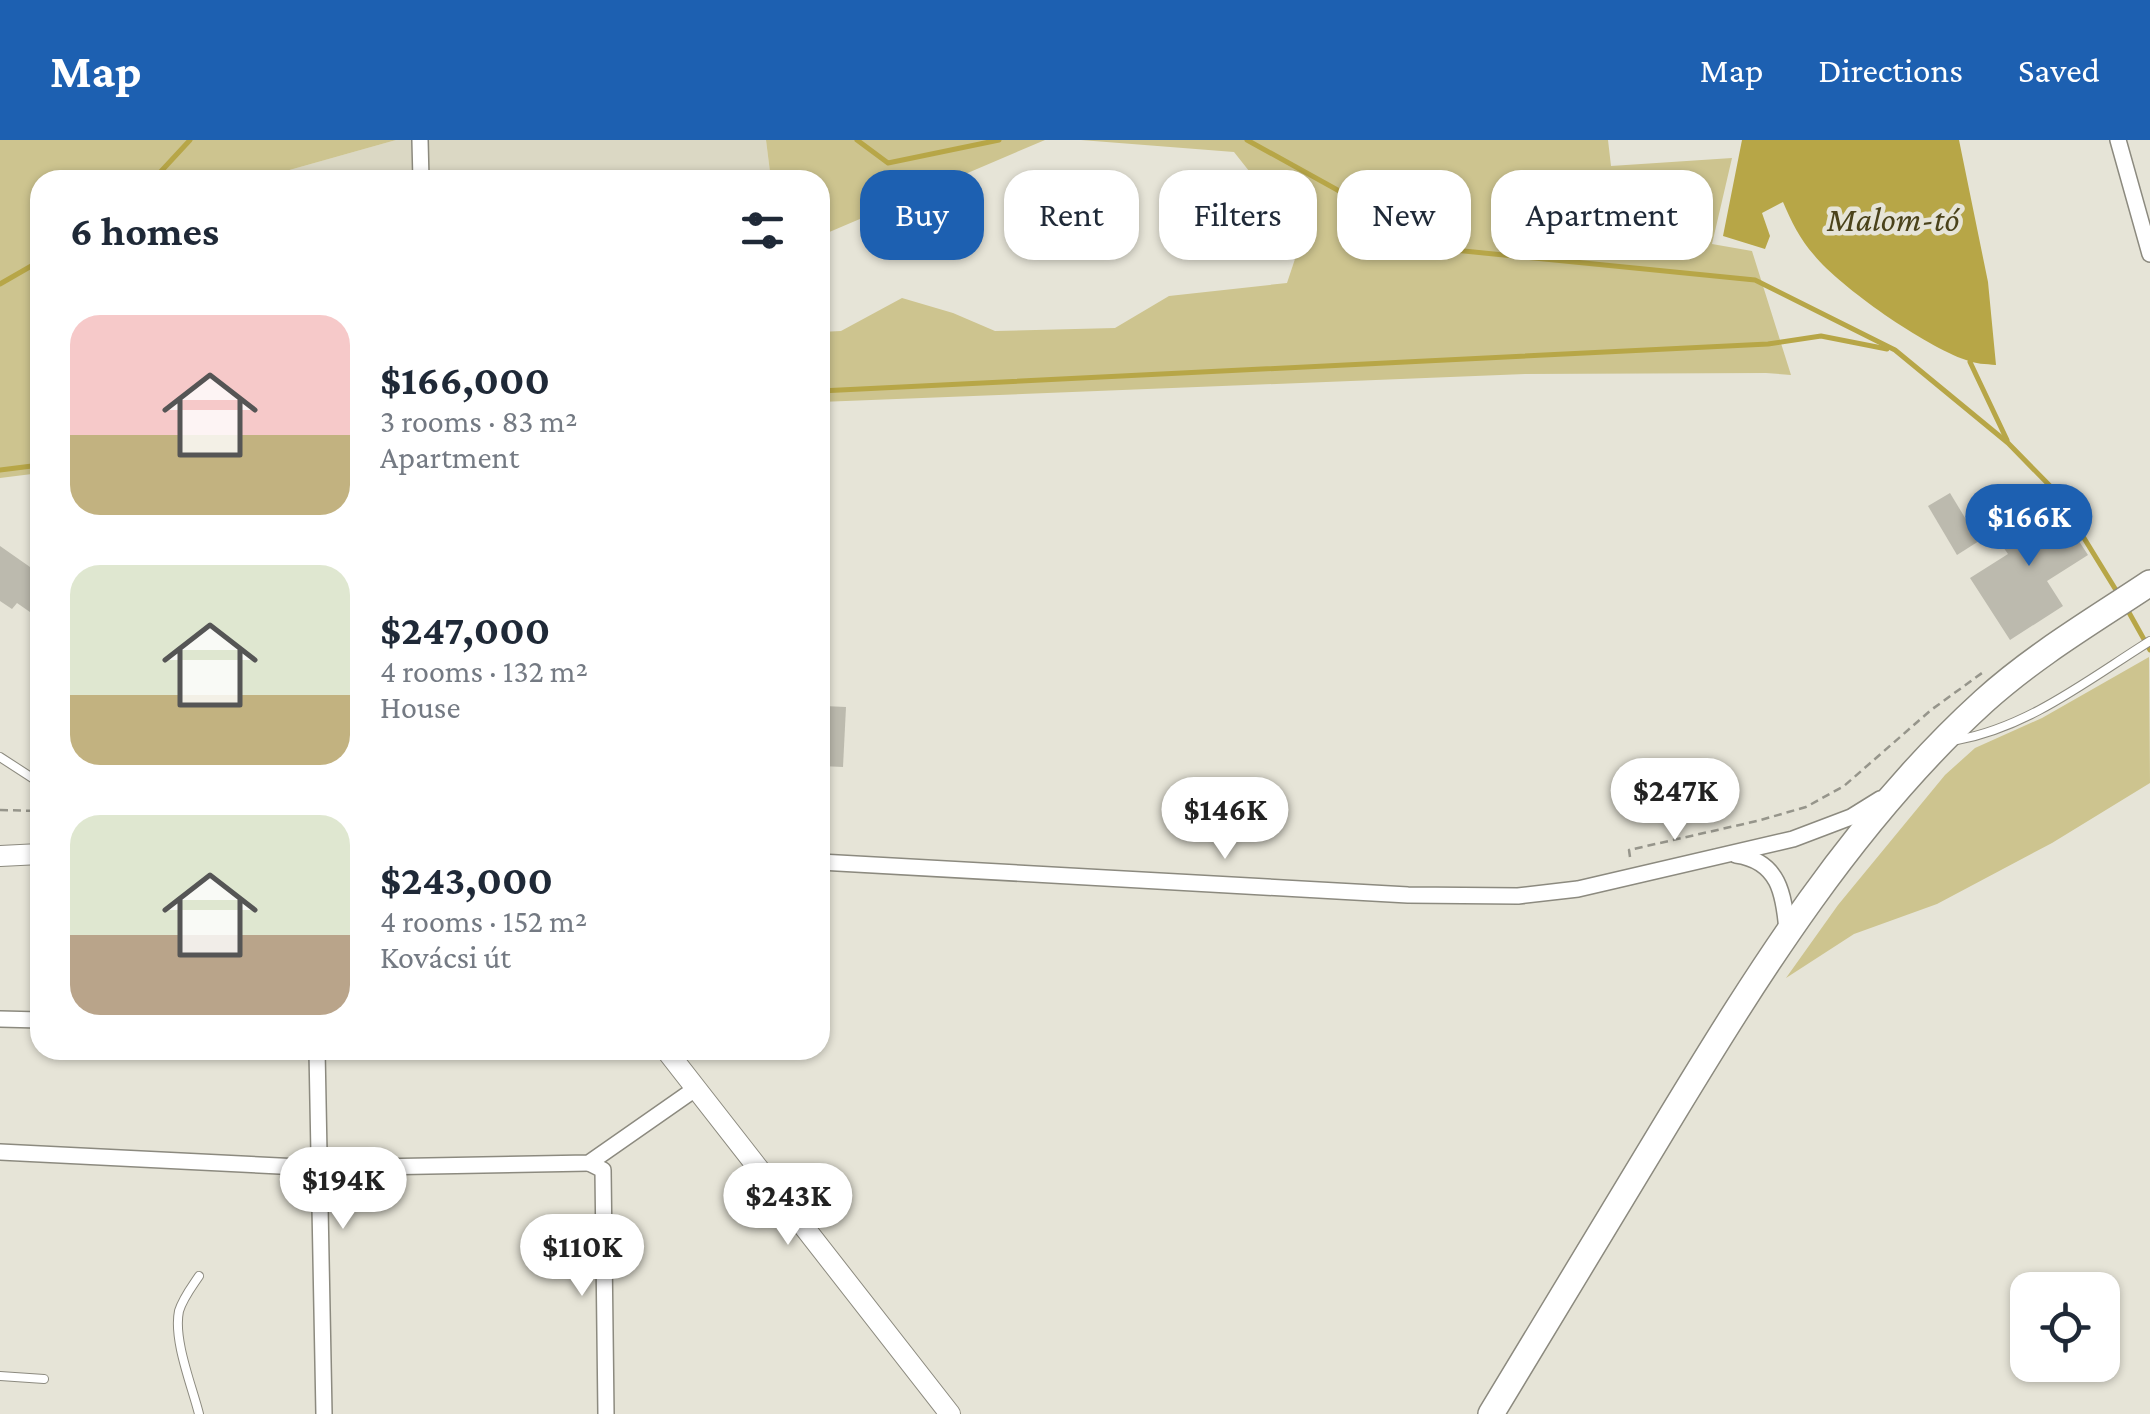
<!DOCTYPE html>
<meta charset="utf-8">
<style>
:root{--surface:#fff;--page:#f2f2f3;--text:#1f2937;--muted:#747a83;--accent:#1d60b1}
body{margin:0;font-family:"Crimson Pro",serif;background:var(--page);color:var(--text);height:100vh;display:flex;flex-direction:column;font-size:38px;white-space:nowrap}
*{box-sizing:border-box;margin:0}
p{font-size:32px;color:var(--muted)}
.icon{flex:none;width:55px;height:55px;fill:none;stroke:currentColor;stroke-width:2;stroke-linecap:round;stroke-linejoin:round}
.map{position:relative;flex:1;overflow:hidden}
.sheet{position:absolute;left:30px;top:30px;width:800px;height:890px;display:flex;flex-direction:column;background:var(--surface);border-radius:30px;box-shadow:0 2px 8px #0004}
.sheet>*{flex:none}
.hud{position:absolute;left:860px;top:30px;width:950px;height:90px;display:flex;gap:20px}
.fabs{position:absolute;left:2010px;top:1132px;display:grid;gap:20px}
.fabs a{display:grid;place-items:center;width:110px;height:110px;border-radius:20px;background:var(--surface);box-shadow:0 2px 8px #0004;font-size:50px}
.price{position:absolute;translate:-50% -85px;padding:0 22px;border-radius:35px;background:#fff;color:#222;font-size:32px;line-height:65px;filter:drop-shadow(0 2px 5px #0008)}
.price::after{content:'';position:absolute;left:50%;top:60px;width:30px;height:22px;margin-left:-15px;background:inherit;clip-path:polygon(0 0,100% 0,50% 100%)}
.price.active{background:var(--accent);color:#fff}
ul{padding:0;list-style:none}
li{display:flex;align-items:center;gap:30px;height:250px;padding:0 40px}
li span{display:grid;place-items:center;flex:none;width:280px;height:200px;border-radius:30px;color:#555}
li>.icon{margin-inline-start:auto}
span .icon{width:120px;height:120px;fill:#fffc;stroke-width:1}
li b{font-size:42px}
h2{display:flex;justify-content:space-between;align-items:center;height:120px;padding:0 40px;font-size:42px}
.pill{padding:0 35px;border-radius:30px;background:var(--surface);box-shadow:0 2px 8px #0004;font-size:35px;line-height:90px}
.pill.active{background:var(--accent);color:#fff}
header{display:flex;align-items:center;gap:60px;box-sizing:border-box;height:140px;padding:0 50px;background:var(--accent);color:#fff}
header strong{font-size:48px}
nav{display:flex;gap:55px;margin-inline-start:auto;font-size:35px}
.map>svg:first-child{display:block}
.built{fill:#dbd8c4}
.green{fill:#cdc48f}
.water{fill:#b7a647}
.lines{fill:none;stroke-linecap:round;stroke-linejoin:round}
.stream{stroke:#b7a647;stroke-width:5}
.building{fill:#bcbaae}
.service-casing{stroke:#8c8a7f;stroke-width:10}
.minor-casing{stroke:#8c8a7f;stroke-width:18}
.tertiary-casing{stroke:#8c8a7f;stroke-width:22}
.primary-casing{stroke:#8c8a7f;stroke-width:28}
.path{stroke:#96958b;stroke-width:2.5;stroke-dasharray:8 5;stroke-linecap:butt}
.service{stroke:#fff;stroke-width:8}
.minor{stroke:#fff;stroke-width:15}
.tertiary{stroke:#fff;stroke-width:20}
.primary{stroke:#fff;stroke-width:25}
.labels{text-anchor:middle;stroke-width:9;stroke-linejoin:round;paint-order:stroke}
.water-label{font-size:35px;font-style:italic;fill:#4a421a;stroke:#e6e4d7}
</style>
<header>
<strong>Map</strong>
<nav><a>Map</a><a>Directions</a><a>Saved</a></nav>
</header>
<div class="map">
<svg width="2150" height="1274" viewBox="0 0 2150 1274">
<rect width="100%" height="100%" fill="#e6e4d7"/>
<!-- built -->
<polygon class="built" points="396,0 766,0 771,40 254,40"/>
<!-- green -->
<g class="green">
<polygon points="0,0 396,0 254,40 40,40 40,333 0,338"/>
<polygon points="766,0 1045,0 820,96 820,40 771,40"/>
<polygon points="1081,0 1608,0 1611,26 1732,18 1712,104 1752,111 1791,235 1766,233 1525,234 820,262 820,192 841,191 902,158 953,173 995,191 1115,188 1169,156 1287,143 1302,98 1234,12"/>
<polygon points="2149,517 2150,643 2052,703 1937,764 1854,794 1786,838 1838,765 1945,635 1975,608 2042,578"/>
</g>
<!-- water -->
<path class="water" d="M 1742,0 L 1959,0 L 1988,142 L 1996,225 C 1986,224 1975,224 1966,220 C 1925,206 1841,148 1814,115 C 1800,99 1791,81 1783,62 L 1762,73 L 1770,96 L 1765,109 L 1723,96 Z"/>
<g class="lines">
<!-- stream -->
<g class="stream">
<polyline points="857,0 888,23 999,0"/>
<polyline points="1247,0 1444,109 1755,140 1895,210 2008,303 2055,351 2119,455"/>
<polyline points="153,40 190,0"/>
<polyline points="0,144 40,121"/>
<polyline points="1970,222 2007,300"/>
<polyline points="820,251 1768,204 1821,196 1887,209"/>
<polyline points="0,330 40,325"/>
<polyline points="2127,469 2150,510"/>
</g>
</g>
<!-- building -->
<g class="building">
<polygon points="1950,353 1979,401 1957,415 1928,366"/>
<polygon points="2051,358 2088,415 2047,441 2063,466 2010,500 1970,438 2008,414 1994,394"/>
<polygon points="0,406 40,434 40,479 17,463 12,469 0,461"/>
<polygon points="824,566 846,567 843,627 821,626"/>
</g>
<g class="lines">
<defs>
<g id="service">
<path d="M 1957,600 C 2029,587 2089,539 2150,501"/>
<polyline points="0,617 40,643"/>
<path d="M 199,1136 C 191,1148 183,1158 179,1171 C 173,1200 192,1246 199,1274"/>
<polyline points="0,1236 44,1239"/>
</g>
<g id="minor">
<polyline points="420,0 421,40"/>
<polyline points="2118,0 2150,114"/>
<path d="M 1736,715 C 1779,721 1784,754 1787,791"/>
<polyline points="820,722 1408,755 1518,756 1578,749 1793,699 1851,677 1880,659"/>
<polyline points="0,879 40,880"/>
<polyline points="317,910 324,1274"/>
<polyline points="0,1012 320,1028 589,1023 695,949"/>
<polyline points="589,1023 603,1030 606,1274"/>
</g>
<g id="tertiary">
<polyline points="0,716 40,714"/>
<polyline points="666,910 950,1274"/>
</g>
<path id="primary" d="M 1491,1274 C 1550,1177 1608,1080 1667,983 C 1758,833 1853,680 1984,561 C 2035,515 2093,481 2150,443"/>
</defs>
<!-- service casing -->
<use href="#service" class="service-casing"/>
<!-- minor casing -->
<use href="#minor" class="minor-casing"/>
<!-- tertiary casing -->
<use href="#tertiary" class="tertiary-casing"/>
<!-- primary casing -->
<use href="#primary" class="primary-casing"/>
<!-- path -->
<g class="path">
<polyline points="0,670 40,671"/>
<polyline points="1630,717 1629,710 1757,681 1806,667 1844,646 1931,570 1982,533"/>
</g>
<!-- service -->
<use href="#service" class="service"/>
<!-- minor -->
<use href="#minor" class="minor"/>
<!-- tertiary -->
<use href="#tertiary" class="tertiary"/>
<!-- primary -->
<use href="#primary" class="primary"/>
</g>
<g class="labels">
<!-- water labels -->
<g class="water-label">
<text x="1893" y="91">Malom-tó</text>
</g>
</g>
</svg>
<div class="fabs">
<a><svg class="icon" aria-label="locate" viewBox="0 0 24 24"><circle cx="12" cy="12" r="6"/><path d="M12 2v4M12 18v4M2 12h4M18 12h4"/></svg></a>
</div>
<b class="price active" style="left:2029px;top:429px">$166K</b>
<b class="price" style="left:1675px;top:703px">$247K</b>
<b class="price" style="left:1225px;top:722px">$146K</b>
<b class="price" style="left:343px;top:1092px">$194K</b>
<b class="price" style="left:788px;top:1108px">$243K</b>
<b class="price" style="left:582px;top:1159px">$110K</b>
<div class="hud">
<a class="pill active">Buy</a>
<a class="pill">Rent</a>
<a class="pill">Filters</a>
<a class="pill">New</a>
<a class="pill">Apartment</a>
</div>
<section class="sheet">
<h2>6 homes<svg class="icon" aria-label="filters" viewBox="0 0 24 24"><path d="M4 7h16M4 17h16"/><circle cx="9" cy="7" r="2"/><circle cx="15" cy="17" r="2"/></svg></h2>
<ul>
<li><span style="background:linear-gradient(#f6c9c9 60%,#c2b280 0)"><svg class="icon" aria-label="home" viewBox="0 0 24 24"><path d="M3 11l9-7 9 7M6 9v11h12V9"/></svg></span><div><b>$166,000</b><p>3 rooms · 83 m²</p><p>Apartment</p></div></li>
<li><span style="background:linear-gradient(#dfe7d0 65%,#c2b280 0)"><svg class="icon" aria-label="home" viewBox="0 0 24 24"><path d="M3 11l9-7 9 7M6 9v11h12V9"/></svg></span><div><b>$247,000</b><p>4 rooms · 132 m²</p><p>House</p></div></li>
<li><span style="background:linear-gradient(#dfe7d0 60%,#b9a48a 0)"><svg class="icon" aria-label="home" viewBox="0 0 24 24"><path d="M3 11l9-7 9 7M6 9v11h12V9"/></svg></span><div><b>$243,000</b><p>4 rooms · 152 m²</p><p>Kovácsi út</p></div></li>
</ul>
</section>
</div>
